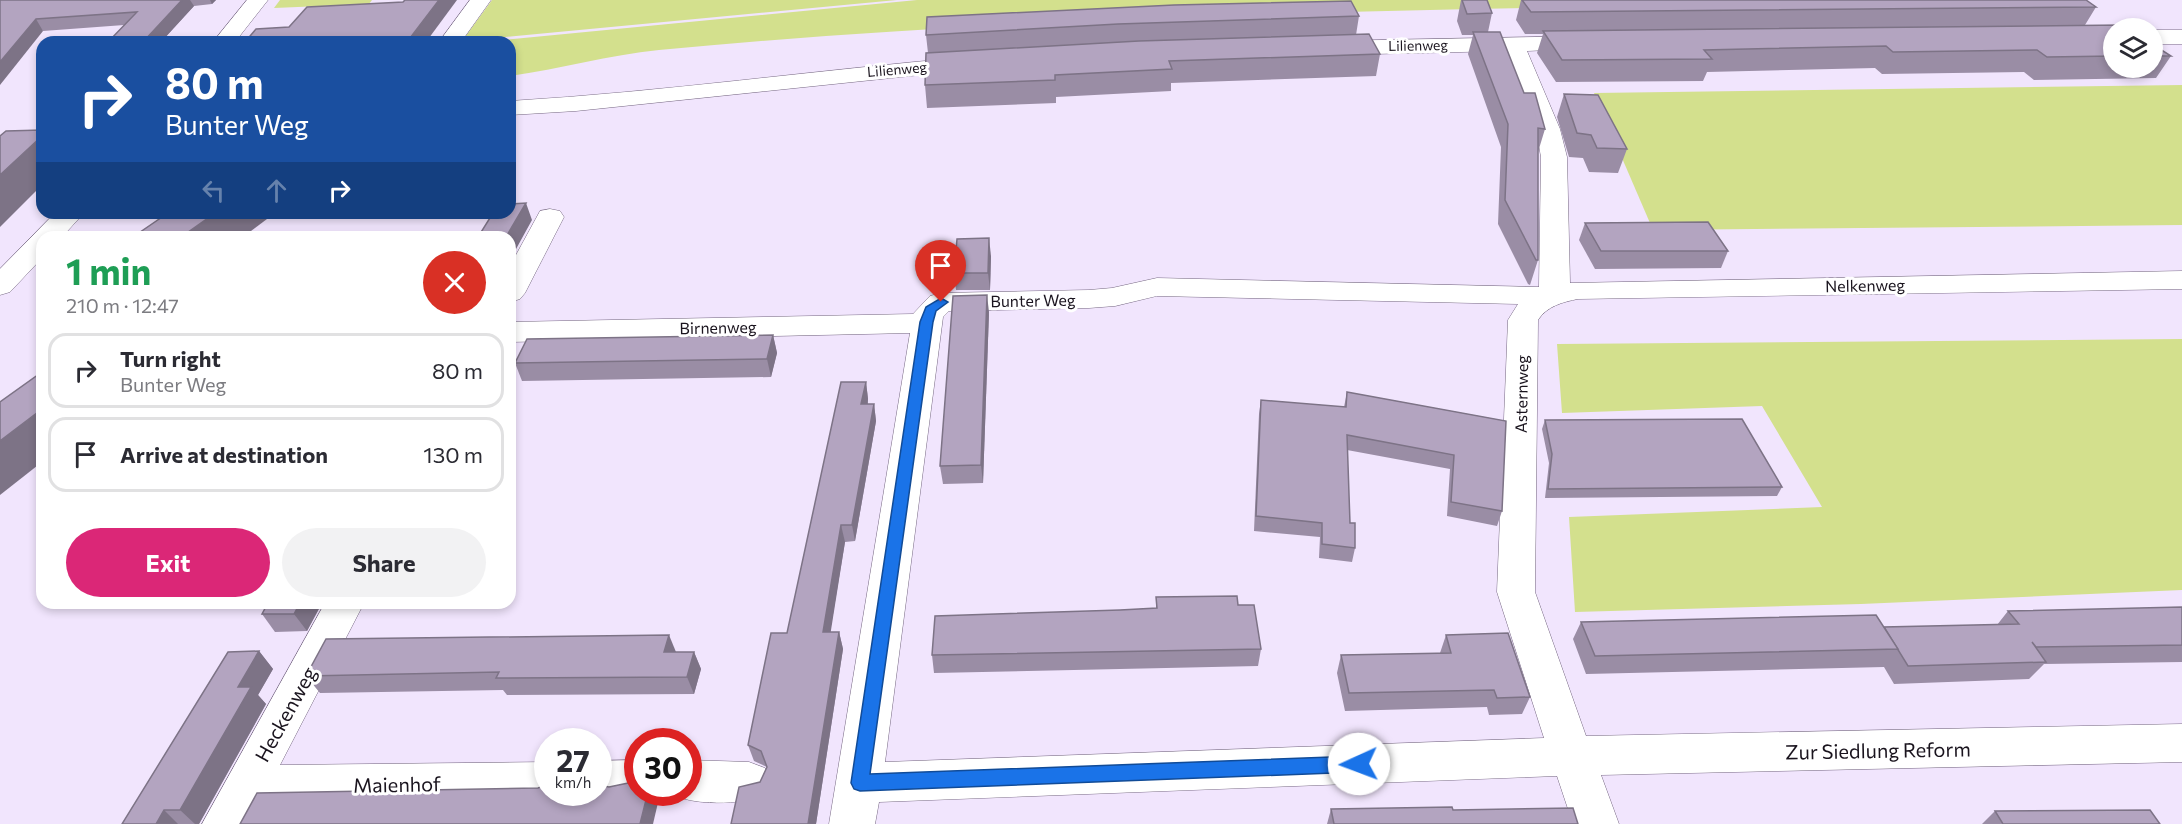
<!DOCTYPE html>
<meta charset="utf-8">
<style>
:root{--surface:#fff;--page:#f2f2f3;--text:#2b2b33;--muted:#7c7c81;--line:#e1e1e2;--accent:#db2777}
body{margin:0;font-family:Commissioner,sans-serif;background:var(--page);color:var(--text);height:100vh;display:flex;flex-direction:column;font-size:22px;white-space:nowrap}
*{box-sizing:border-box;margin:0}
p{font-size:20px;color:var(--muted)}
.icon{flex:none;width:33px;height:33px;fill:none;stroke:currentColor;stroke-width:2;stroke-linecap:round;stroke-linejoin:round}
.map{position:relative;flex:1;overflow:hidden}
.drawer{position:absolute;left:36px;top:231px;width:480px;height:378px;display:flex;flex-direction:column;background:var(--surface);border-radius:18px;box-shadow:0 3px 9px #0003}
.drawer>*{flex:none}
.guide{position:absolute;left:36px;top:36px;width:480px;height:183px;border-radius:18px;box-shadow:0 3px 9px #0003;background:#1a4fa0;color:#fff;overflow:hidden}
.fabs{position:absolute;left:2103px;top:18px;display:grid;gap:12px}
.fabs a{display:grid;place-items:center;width:60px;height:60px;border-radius:50%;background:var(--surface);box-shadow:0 3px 9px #0003;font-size:30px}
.speed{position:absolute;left:534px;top:728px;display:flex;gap:12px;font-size:30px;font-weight:700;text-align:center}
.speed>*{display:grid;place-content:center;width:78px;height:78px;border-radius:50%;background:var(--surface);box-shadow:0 3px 9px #0003;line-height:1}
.speed small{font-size:15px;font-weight:400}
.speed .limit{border:9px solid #d22;background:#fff;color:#111}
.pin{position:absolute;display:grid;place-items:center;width:51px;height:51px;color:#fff;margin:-62px -26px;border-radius:50% 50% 50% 0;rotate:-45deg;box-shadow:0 0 6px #0007}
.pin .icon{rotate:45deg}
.me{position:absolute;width:66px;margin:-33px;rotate:268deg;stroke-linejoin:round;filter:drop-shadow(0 0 4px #0008)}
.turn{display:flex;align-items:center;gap:21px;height:126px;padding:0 30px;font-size:27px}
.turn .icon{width:78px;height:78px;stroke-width:2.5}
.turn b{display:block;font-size:42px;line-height:51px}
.lanes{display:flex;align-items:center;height:57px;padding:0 30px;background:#0003;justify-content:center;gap:30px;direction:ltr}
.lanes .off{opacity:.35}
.round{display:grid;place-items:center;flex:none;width:63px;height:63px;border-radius:32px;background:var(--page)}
.headline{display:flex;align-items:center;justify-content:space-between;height:102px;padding:0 30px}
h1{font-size:36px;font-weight:700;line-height:45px;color:#1e9e55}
.cta{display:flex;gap:12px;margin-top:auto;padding:12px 30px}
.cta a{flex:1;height:69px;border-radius:36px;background:var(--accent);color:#fff;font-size:24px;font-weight:700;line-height:69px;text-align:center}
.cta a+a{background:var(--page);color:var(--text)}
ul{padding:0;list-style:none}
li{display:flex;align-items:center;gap:18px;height:75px;margin:0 12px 9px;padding:0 18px;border:3px solid var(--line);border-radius:18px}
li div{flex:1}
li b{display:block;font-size:22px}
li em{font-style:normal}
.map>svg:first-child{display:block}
.green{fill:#d3e08d}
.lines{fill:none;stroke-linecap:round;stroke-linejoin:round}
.street-casing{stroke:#766882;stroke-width:1}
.secondary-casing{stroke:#766882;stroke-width:1}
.street{fill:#fff;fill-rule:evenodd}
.secondary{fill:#fff;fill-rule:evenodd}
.wall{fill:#9a8da5}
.shaded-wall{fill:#7d7386}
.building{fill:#b3a4c0;stroke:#7d7386;stroke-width:1.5}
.route{fill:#1a73e8;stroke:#114b97;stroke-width:1.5}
.labels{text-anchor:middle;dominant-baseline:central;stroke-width:6;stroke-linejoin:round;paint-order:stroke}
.far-street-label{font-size:14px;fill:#1a141e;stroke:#fff}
.street-label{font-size:16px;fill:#1a141e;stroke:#fff}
.near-street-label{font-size:20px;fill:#1a141e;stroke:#fff}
</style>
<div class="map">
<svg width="2182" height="824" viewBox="0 0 2182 824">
<rect width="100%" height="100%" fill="#f1e5fd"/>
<g class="green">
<polygon points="280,0 372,0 369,4 274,8"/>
<polygon points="492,0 897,0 462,41"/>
<path d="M917 0H2011C1560 9 1108 7 659 50 609 55 560 69 510 76V42H482Z"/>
<polygon points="2182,85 2182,225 1653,230 1594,93"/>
<polygon points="2182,339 2182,590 1861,604 1575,612 1569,517 1822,507 1762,406 1562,413 1557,344"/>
</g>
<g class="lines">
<defs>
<g id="street">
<polygon points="470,0 491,0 461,42 439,42"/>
<rect x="2152" y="30" width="30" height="14"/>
<path d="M1584 36 1592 38 1595 43 1592 48 1527 51 1560 129 1567 157 1570 283 2182 271V289L1578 299C1563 302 1547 306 1538 320L1535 592 1586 736 2182 724V762L1601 775 1619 824H1573L1557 776 879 802 875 824H829L910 333 510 342V322L913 314 930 296 941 293 1089 290 1112 288 1157 278 1539 287 1541 157 1536 129 1505 51 1329 55 1321 53 1318 48 1321 43 1329 41ZM1157 296 1518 304 1508 320 1497 592 1544 738 885 762 943 317 949 311 1089 308 1115 306Z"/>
<path d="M969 57 977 59 980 64 977 69 576 111 510 115V101C663 92 816 70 969 57Z"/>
<polygon points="550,209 560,211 564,217 525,293 520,299 510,302 510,266 540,211"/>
<polygon points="325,603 364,603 280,765 548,762 548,792 566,792 564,796 548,802 258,806 249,824 202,824"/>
<path d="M638 760V792H655L654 794C631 803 605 804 582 795L581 792H598V761Z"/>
<path d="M688 760 749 762 765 768 771 782 765 796C745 804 687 807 671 792H688Z"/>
</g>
<g id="secondary">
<polygon points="247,0 268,0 235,42 213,42"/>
<polygon points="55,213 84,213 62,237 42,237 42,258 10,292 0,295 0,269"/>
</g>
</defs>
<use href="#street" class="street-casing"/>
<use href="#secondary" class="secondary-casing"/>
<use href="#street" class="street"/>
<use href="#secondary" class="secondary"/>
</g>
<g class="wall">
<polygon points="0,0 216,0 212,4 194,6 161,42 108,42 124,25 43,31"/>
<polygon points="1461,0 1492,13 1488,32 1545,129 1538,152 1538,260 1530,285 1528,284 1498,224 1501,147 1468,54 1473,35 1462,35 1457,21"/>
<polygon points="1521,0 2086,0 2096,7 2085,25 2114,28 2114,68 2152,68 2152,44 2171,56 2156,78 2034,80 2024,72 1882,74 1875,68 1707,72 1703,81 1556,82 1537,53 1543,34 1525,34 1516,20"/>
<polygon points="1359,16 1356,35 1380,54 1376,76 1171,83 1171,91 1056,97 1056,103 927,108 925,85 928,53 926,35 927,17"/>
<polygon points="1564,94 1627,149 1618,173 1589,172 1583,158 1569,157 1557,117"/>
<polygon points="1585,223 1728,251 1721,268 1595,269 1579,240"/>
<polygon points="991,256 990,290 956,290 954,273"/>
<polygon points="989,312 983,483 943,484 940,466"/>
<polygon points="773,335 777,353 771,377 522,381 515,363"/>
<polygon points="866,382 868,399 868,404 874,404 876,421 855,541 845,542 830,632 839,632 843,649 816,824 731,824 760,782 767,767 754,761 748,745 787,633"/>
<polygon points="1347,392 1506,421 1502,511 1497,526 1447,516 1450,469 1347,450 1350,523 1355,548 1352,562 1319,558 1320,537 1254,531 1259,414 1261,400 1344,407"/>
<polygon points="1545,420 1782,487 1777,496 1545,498 1549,463 1542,429"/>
<polygon points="1156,597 1238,605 1261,649 1258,666 934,673 932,655 1120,610 1156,608"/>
<polygon points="322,603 307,631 275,632 262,614"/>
<polygon points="2182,607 2182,662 2044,664 2029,679 1894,684 1884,667 1586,674 1573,639 1581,622 1884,627 1997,625 2008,611"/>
<polygon points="1446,635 1530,697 1522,714 1489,715 1487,707 1345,711 1337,673 1341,655 1440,653"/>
<polygon points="259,651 273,669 258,695 266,704 199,824 122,824"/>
<polygon points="676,652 694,652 701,669 694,694 507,695 503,690 320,693 306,676"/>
<polygon points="1331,809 1453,810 1578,824 1327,824"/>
<polygon points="1995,811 2160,824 1982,824"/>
</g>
<g class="shaded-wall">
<polygon points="182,0 190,0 194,6 161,42 143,42"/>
<polygon points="210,0 216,0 212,4"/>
<polygon points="439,0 457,0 426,42 407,42"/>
<polygon points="36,19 43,31 0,85 0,62"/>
<polygon points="42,136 42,185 0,227 0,175"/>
<polygon points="526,203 532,220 510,260 510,237 506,237"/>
<polygon points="215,213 275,213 243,237 181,237"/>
<polygon points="989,238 991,256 990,290 988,273"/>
<polygon points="987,295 989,312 983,483 981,465"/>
<polygon points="773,335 777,353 771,377 767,359"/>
<polygon points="866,382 868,399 865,421 861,404"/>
<polygon points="874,404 876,421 855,541 852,525"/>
<polygon points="42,409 42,462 0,495 0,441"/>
<polygon points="841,525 845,542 828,649 823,632"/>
<polygon points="300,603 322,603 307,631 294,614"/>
<polygon points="839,632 843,649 816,824 808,824"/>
<polygon points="669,635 676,652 664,652"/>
<polygon points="259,651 273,669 258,695 266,704 199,824 195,824 180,810 238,687"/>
<polygon points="694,652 701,669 694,694 687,677"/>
<polygon points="648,792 659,792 660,794 653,824 640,824"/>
<polygon points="164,810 178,824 156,824"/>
</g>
<g class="building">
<polygon points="0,0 182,0 143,42 108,42 137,12 36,19 0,62"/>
<polygon points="405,0 439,0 407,42 245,42 256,29 289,27 307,7 403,2"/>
<polygon points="1462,0 1487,0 1492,13 1467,14"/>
<polygon points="1522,0 2086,0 2096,7 1531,12"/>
<polygon points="1351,1 1359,16 1118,24 926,35 927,17 1174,5"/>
<polygon points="2123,25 2129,28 2114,28 2114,56 2047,57 2037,50 1893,52 1886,46 1704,50 1712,59 1562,60 1543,31"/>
<polygon points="1473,32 1500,32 1524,93 1535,93 1545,129 1538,128 1538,260 1536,260 1505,200 1508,124"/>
<polygon points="1369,34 1380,54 1169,61 1172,69 1055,75 1055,80 925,85 926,53 1139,41"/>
<polygon points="2152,44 2171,56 2152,56"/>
<polygon points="1564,94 1598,95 1627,149 1597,148 1591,135 1577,133"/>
<polygon points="42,130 42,136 0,175 0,136 6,131"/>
<polygon points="526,203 506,237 478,237 493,213 510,213 510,204"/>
<polygon points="168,213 215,213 181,237 133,237"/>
<polygon points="1708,222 1728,251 1601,251 1585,223"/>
<polygon points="989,238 988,273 954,273 957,239"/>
<polygon points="987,295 981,465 940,466 953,296"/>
<polygon points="773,335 767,359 515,363 527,339"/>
<polygon points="42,372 42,409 0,441 0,402"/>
<polygon points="841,382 866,382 861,404 874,404 852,525 841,525 823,632 839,632 808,824 731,824 739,787 760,782 767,767 761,751 748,745 771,633 787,633"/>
<polygon points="1347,392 1506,421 1502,511 1451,502 1454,455 1347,435 1350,523 1355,523 1355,548 1322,544 1322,523 1256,516 1261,400 1346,407"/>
<polygon points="1742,419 1782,487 1548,489 1552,454 1545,420"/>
<polygon points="1237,596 1238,605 1254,605 1261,649 932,655 935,616 1120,610 1157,608 1156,597"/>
<polygon points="268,603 300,603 294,614 262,614"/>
<polygon points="2182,607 2182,645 2036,647 2032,642 2046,662 1908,666 1884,627 2019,624 2008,611"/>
<polygon points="1876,615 1898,649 1595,656 1581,622"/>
<polygon points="1508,633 1530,697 1497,698 1494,690 1349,693 1341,655 1451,653 1446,635"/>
<polygon points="669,635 664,652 694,652 687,677 496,678 499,672 306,676 326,639"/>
<polygon points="259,651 238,687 251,687 180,810 164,810 156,824 122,824 228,652"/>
<polygon points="638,781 638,792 648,792 640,824 240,824 257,793 538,788 548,784 548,792 598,792 598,785 609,787"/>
<polygon points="1452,807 1453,810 1573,808 1578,824 1334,824 1331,809"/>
<polygon points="2150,810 2160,824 2003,824 1995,811"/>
</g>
<polygon class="route" points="941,298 948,302 936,311 933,322 870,774 1359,756 1366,759 1368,764 1366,770 1359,772 860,791 854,789 851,783 920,322 926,307"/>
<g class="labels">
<g class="far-street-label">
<text transform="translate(1418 45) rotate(-1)">Lilienweg</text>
<text transform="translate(897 69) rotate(-5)">Lilienweg</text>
</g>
<g class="street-label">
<text transform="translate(1865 285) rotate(-1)">Nelkenweg</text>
<text transform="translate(1033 300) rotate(-1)">Bunter Weg</text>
<text transform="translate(718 327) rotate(-1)">Birnenweg</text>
<text transform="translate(1521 394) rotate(-89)">Asternweg</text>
</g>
<g class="near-street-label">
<text transform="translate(285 714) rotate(-61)">Heckenweg</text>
<text transform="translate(1878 750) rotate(-1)">Zur Siedlung Reform</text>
<text transform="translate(397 784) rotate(-1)">Maienhof</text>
</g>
</g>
</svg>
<div class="fabs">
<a><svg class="icon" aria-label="layers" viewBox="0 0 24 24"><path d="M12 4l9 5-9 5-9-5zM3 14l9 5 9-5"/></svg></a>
</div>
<div class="speed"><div>27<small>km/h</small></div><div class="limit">30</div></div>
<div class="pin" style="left:941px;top:302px;background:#d93025"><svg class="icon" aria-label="arrive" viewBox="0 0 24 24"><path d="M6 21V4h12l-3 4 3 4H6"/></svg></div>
<svg class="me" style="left:1359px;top:764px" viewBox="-20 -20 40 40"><circle r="19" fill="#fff"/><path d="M0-13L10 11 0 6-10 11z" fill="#1a73e8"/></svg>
<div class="guide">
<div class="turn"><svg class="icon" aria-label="right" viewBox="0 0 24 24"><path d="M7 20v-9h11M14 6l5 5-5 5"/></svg><div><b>80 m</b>Bunter Weg</div></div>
<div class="lanes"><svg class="icon off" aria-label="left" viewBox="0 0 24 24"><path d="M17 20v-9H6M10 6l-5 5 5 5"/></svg><svg class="icon off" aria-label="ahead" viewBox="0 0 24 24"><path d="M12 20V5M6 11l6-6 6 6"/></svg><svg class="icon" aria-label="right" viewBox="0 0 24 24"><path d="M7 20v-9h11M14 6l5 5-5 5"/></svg></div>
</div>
<section class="drawer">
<div class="headline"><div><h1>1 min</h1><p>210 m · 12:47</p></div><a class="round" style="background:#d93025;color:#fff"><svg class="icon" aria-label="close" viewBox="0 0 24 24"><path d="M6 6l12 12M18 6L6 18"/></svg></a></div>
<ul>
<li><svg class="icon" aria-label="right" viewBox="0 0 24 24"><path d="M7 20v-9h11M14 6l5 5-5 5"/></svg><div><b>Turn right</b><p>Bunter Weg</p></div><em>80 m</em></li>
<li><svg class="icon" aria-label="arrive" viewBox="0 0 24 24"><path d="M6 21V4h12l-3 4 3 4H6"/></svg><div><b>Arrive at destination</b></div><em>130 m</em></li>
</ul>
<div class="cta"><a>Exit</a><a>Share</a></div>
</section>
</div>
